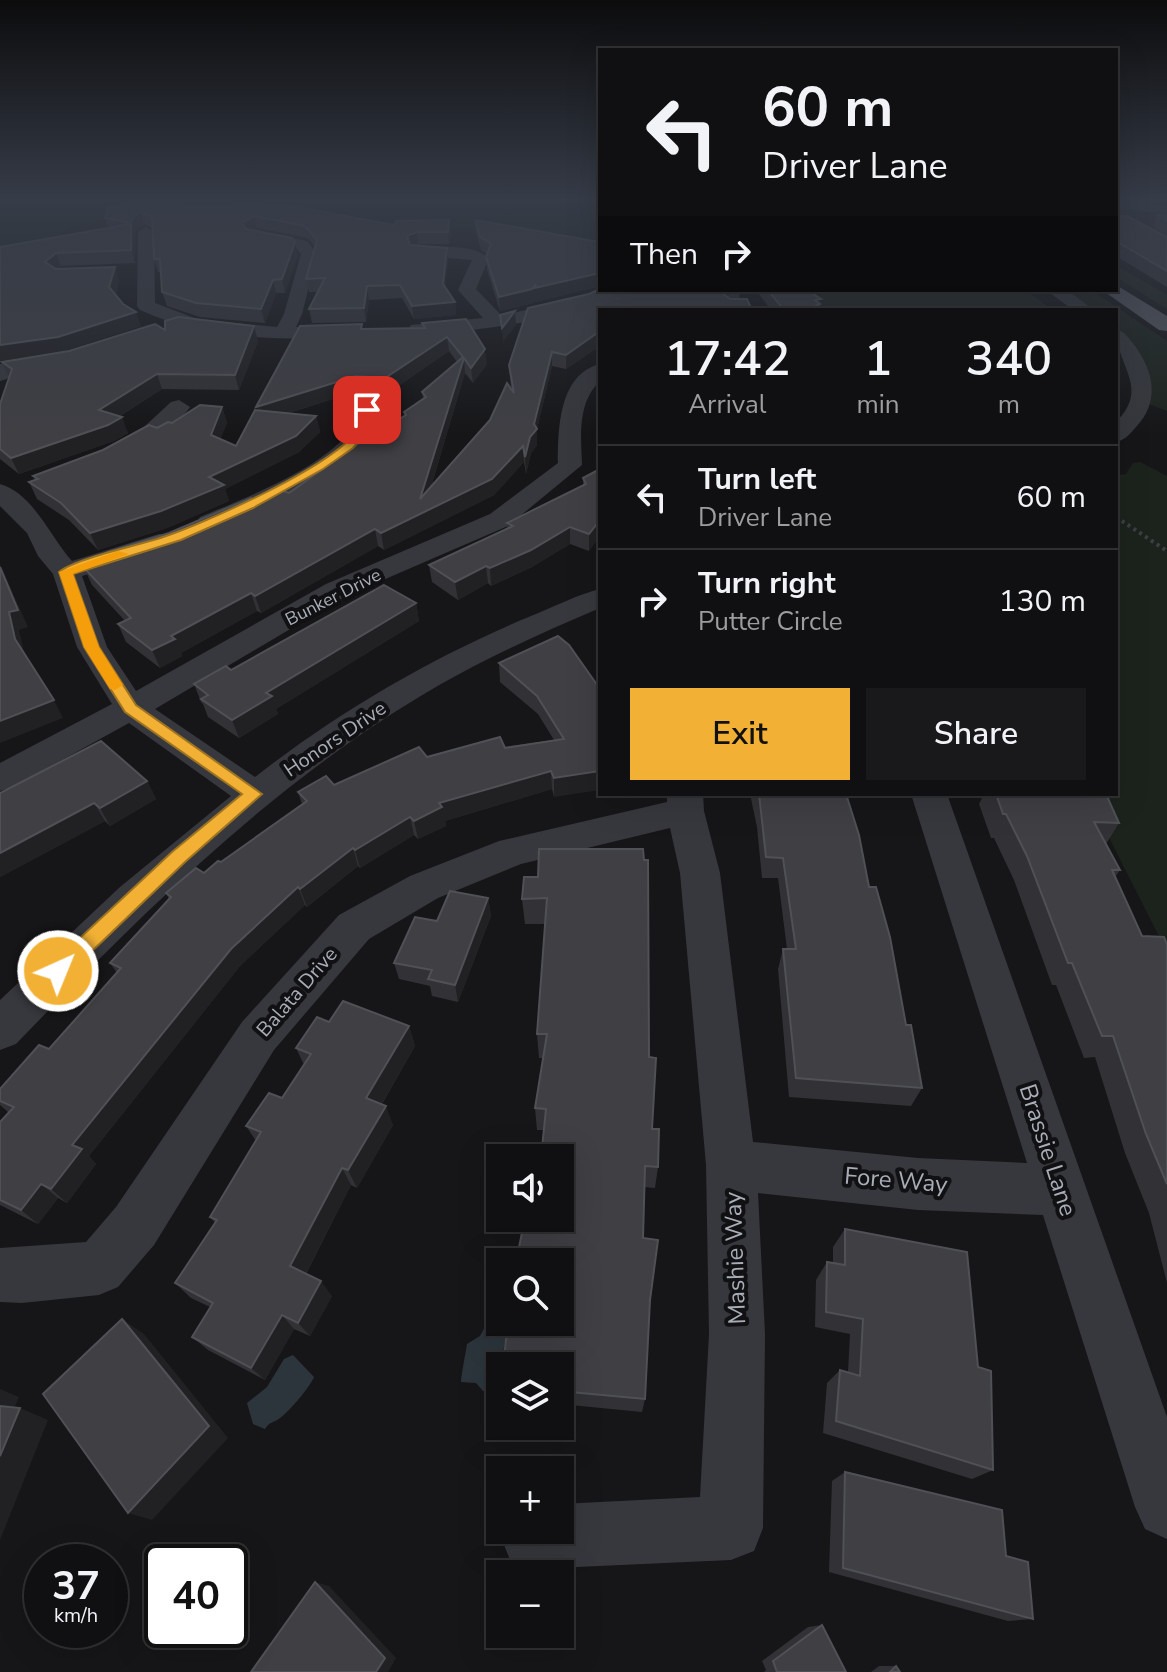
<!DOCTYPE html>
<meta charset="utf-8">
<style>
:root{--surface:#101012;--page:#19191b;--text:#f1f3f6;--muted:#9c9d9f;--line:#303032;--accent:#f2b134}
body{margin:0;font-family:"Nunito Sans",sans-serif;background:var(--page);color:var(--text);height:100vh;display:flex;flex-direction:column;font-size:30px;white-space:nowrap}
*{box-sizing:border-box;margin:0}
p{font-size:26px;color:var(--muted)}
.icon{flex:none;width:44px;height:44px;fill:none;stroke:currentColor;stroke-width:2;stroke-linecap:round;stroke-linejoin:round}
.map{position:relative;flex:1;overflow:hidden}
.drawer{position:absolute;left:598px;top:308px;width:520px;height:488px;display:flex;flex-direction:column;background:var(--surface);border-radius:0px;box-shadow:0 8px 32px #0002,0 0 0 2px var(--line)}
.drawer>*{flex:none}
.guide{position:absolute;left:598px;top:48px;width:520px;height:244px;border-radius:0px;box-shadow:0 8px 32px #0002,0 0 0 2px var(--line);background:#101012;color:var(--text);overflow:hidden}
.buttons{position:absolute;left:486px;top:1144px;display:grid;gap:16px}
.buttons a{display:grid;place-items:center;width:88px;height:88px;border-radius:0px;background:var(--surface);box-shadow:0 8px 32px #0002,0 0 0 2px var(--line);font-size:40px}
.speed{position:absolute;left:24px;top:1544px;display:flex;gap:16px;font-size:40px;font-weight:700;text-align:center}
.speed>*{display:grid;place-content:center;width:104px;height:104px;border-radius:50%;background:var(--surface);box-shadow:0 8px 32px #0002,0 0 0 2px var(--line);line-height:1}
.speed small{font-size:20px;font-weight:400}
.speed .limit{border:4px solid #111;border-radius:12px;background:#fff;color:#111}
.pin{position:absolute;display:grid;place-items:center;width:68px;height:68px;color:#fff;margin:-34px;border-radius:16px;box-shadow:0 4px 12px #0006}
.me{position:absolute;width:88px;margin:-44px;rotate:44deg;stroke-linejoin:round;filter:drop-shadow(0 0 6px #0008)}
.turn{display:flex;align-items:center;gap:28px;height:168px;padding:0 32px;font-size:36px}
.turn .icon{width:104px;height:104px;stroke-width:2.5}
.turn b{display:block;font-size:56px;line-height:68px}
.then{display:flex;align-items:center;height:76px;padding:0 32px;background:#0003;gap:16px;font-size:30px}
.eta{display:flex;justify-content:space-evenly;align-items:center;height:136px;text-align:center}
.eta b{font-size:48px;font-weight:600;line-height:56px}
.action{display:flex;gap:16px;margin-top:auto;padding:16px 32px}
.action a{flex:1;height:92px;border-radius:0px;background:var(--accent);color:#111;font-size:32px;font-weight:600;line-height:92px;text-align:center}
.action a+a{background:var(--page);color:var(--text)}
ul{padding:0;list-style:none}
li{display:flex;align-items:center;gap:24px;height:104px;padding:0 32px;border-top:2px solid var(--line)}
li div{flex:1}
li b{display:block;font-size:30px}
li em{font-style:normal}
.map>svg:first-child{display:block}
.green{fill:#1c231d}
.water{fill:#2c353c}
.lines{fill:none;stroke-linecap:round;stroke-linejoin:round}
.path{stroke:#3d3f44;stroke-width:4;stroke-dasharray:3 4;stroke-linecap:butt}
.minor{fill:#37383d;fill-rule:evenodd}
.major{fill:#53555c;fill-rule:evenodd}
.wall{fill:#323236}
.shaded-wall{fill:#212124}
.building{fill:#3f3f44;stroke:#4f5156;stroke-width:2}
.route{fill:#f2b134;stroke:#9d7322;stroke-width:2}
.slow{fill:#f59e0b}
.labels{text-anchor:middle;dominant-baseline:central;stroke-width:8;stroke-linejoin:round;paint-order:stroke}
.far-street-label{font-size:18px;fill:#a8adb8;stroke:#111113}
.street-label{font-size:20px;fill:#a8adb8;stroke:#111113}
.near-street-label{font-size:24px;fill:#a8adb8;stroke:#111113}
</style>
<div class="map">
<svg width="1167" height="1672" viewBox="0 0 1167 1672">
<rect width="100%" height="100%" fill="#161618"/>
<g class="green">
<polygon points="0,201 600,201 600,238 551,250 521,237 472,229 119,214 70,227 39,249 0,257"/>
<polygon points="1116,265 1167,295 1167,309 1116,277"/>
<polygon points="801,290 1025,290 1053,310 823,310"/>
<polygon points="1065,290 1091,290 1167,341 1167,411 1149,404 1125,336 1116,327 1116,310 1095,310"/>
<polygon points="1140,462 1167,476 1167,952 1087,794 1116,794 1116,475 1126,474 1133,463"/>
</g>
<g class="water">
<path d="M495 1322 507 1331 497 1385 491 1391H483L476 1383 461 1382C461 1378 466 1350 467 1344L480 1336 487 1323Z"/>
<path d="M293 1355 314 1377C310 1387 289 1412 280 1418 274 1423 270 1421 265 1429L253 1424 247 1403 267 1387 284 1359Z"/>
</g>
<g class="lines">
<polyline class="path" points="1116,517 1167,551"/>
<g class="minor">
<polygon points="1116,201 1167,206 1167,214 1116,207"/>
<path d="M146 227 154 232 155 303 197 319 277 327 284 314 301 254 296 248 251 239 248 236 256 231 307 241 317 254 302 314 296 327 348 326 357 332 348 338C276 339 207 341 140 310L137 306 138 232Z"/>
<path d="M418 247C440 248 472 243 489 258L476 289 501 315C542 309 582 290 622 290 594 319 460 332 418 335L411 333 409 329 411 325 483 318 458 290 472 260 412 255V249Z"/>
<polygon points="1046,290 1067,290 1094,310 1073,310"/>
<path d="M1116 329C1125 332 1129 338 1135 346 1154 372 1160 402 1136 427 1130 434 1125 440 1116 442V422C1151 388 1116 366 1116 329Z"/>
<polygon points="4,363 14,369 7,379 0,381 0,364"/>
<path d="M600 364V381C577 403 581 436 582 465L508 526 346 596 155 709 255 777C338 712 434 656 531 616 554 607 576 595 600 589V608C546 631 492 655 441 684 279 777 145 910 16 1044L0 1050V1000L120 887 231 796 129 723 13 787 0 791V763L112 704 77 647 53 574 38 556 27 533 0 506V484C33 493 51 538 72 561L159 534 169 536 172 542 169 548 82 576 107 647 136 691 326 584 490 514 558 463C558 429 559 374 600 364Z"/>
<path d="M179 400 190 407C176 427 129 464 105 458L101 453 105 448 145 426 171 402Z"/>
<path d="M367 403 378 410C376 426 371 437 359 448 337 470 228 536 200 529L196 523 200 517C245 498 316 471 348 434 355 425 353 415 359 405Z"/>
<polygon points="667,794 703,794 704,811 720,873 753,1142 918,1158 1027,1163 911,794 947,794 1167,1417 1167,1539 1145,1529 1135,1507 1043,1215 918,1210 758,1193 765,1334 763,1528 754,1551 731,1560 533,1569 510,1560 501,1537 504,1530 560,1530 560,1504 700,1497 709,1334 706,1165 680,873 670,828 521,864 438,898 369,939 274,1050 154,1245 118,1287 99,1295 22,1303 0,1302 0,1248 86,1242 116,1207 242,1022 339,915 410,876 499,841 667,802"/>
</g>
<polygon class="major" points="1116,285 1167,316 1167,331 1159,330 1102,290 1116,290"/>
</g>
<g class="wall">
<polygon points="181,202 182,206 394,225 449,220 451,233 449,244 418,244 415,246 448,261 445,287 455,302 456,315 414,319 402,298 369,300 366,322 312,323 309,309 318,292 309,292 306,279 315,247 308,238 257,228 253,230 298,255 285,293 276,293 265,323 200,317 167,306 162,292 161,272 158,272 154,259 152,228 144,224 136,229 134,235 135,263 61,266 58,269 119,280 116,294 141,326 63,351 0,247 108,228 105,218 123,206"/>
<polygon points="1157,215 1167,215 1167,236 1153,227"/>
<polygon points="1116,216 1167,237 1167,287 1116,256"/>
<polygon points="475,220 600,242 600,286 535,302 535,299 533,303 500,311 487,270 486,257 487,254 481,250 476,232"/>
<polygon points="600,290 740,290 739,299 600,310 600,346 566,369 552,366 537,429 537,445 531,453 526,474 524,462 494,495 384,550 378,546 261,613 257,611 181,653 182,656 160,668 126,642 118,624 125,621 92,585 84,568 111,558 108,552 169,533 258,502 289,493 405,416 404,412 423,398 422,392 457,362 449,351 388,393 358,391 289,413 316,416 320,432 299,452 225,489 229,501 167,528 98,550 69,520 37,499 29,482 35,480 33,476 157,428 222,407 227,423 220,439 236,446 257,410 362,329 422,328 422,323 466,319 487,364 473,383 465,373 431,487 490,420 511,389 509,365 589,294"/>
<polygon points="756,290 807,290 820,307 825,310 771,310"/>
<polygon points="165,330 258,341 239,390 162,389 120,416 128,433 114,441 19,474 0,459 0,404 9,378 2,362 69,351"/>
<polygon points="600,469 589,551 570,544 532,567 491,586 488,583 458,600 432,582 429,565 507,528 507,523 583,485 583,478"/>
<polygon points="416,603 419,621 276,709 278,714 239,738 208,717 203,704 201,702 194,684 231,670"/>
<polygon points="499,663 600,689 554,797 552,789 445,821 446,826 418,839 414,835 360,868 358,866 307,907 305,905 240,966 89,1156 96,1164 67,1203 58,1198 38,1224 0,1205 0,1122 9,1113 0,1105 0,1089 49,1049 117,973 110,963 169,899 166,893 221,862 302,804 298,792 334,785 427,757 554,740 538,714 500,682"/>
<polygon points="147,781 156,799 110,826 105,821 0,877 0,793"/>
<polygon points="750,794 846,794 922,1088 911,1106 789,1097 778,969 783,949 787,949 778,878 762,878 757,827"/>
<polygon points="980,794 1106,794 1119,823 1106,844 1120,870 1115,877 1142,936 1167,944 1167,1283 1149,1213 1125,1153 1095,1057 1084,1058 1056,985 1052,985 1014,880 994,838 991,838 979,804 982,798"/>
<polygon points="538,877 649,1057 652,1129 658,1167 655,1188 644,1187 643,1238 650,1300 645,1399 642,1412 560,1404 560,1218 544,1130 537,1130 535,1108 543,1058 539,1058 537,1034 545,924 525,924 522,899"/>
<polygon points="488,898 491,916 458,1002 432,996 430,986 399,979 394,963 437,921"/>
<polygon points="329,1022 409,1026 415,1046 382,1104 393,1125 357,1188 351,1185 306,1274 332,1296 310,1336 294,1329 265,1380 208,1350 192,1337 210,1307 191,1298 175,1283 215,1223 210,1217 256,1141 246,1126 282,1098 304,1065 296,1048"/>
<polygon points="845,1229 978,1367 993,1470 972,1479 823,1433 827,1383 840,1370 848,1372 850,1334 815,1327 816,1280 827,1262 833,1263 833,1247"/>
<polygon points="845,1472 1006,1556 1033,1619 1008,1621 829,1572 832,1481"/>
<polygon points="822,1625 846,1672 764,1672 766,1670 762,1661 808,1627"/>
<polygon points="879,1666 896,1666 900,1672 871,1672"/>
</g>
<g class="shaded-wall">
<polygon points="141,212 144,224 136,229 135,235 131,223 133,217"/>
<polygon points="254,216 257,228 245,236 242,223"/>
<polygon points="449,220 451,233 449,244 448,232"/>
<polygon points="131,224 135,236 135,263 131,250"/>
<polygon points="417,232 418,244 409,249 407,236"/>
<polygon points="295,242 298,255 285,293 282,279"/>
<polygon points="447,248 448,261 444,297 443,284"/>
<polygon points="56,253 61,266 50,275 45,262"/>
<polygon points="115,267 119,280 114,300 109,287"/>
<polygon points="599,273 599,286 535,302 535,299 533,303 500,311 499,297 536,284"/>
<polygon points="273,280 276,293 265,323 261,309"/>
<polygon points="367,286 369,300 366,322 364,308"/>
<polygon points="721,290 729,290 729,295 720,300"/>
<polygon points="455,302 456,315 414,319 412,306"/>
<polygon points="515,311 516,325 503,342 502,328"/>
<polygon points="136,312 141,326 63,351 0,361 0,345"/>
<polygon points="254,326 258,341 239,390 235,375"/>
<polygon points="600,331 600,346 566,369 566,355"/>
<polygon points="447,337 449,351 388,393 385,378"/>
<polygon points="485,349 487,364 473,383 471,368"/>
<polygon points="552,352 552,366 537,429 537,445 531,453 526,474 525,457"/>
<polygon points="464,358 465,373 423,513 523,446 524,462 494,495 384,550 381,533 420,499"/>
<polygon points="157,374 162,389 105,425 99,410"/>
<polygon points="356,376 358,391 260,422 256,407"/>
<polygon points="222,407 227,423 216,451 211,435"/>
<polygon points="316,416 320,432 299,452 225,489 229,501 167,528 98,550 90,533 209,477"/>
<polygon points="122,417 128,433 114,441 19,474 11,458"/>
<polygon points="600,520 600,537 589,551 589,534"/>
<polygon points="570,527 570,544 532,567 491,586 490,568"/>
<polygon points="375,529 378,546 261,613 255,596"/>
<polygon points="0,564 28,627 19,630 25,657 15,639"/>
<polygon points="486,566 488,583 458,600 455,582"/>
<polygon points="251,593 257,611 181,653 182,656 160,668 152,650 171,636"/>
<polygon points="416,603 419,621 276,709 278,714 239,738 232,720 266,693"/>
<polygon points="54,700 63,718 0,743 0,721"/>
<polygon points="551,771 552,789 445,821 446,826 418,839 414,821 439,803"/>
<polygon points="600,771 600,790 554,797 554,778"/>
<polygon points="147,781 156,799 110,826 100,808"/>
<polygon points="94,803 105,821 0,877 0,853"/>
<polygon points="410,817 414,835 360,868 355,850"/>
<polygon points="353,848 358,866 307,907 300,889"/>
<polygon points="298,887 305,905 240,966 89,1156 96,1164 67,1203 51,1189 72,1145 231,949"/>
<polygon points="488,898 491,916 458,1002 455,985"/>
<polygon points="409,1026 415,1046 374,1117 366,1098"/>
<polygon points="386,1106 393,1125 357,1188 348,1170"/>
<polygon points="342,1168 351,1185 302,1281 290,1266"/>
<polygon points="41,1184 58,1198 38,1224 21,1210"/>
<polygon points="321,1281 332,1296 310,1336 298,1323"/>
<polygon points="282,1315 294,1329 265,1380 251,1368"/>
<polygon points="122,1319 144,1334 228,1438 152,1520 128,1513"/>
<polygon points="0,1389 19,1397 11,1416 0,1411"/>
<polygon points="20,1408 48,1420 0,1540 0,1456"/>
<polygon points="315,1582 329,1586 396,1658 388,1672 376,1672"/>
</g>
<g class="building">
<polygon points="132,201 181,202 176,206 287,205 394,225 396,221 449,220 448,232 417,232 407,236 410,245 447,248 443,284 455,302 412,306 400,285 367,286 364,308 309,309 325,278 306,279 317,240 305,226 254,216 242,223 246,229 292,238 295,242 282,279 273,280 261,309 196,303 162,292 160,259 154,259 152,217 141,212 133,217 131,223 105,218 108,207 123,206"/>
<polygon points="1157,215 1167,215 1167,221"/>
<polygon points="1116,216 1127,216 1167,237 1167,271 1116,241"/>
<polygon points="475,220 600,242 600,273 535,288 536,284 532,289 499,297 486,257 491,244 480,237"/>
<polygon points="131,224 131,250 56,253 45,262 56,269 115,267 109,287 123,304 136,312 58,337 0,345 0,247"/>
<polygon points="600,289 720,290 720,291 730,299 747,299 752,310 600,310 600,331 566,355 552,352 534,424 537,429 530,437 525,457 523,446 492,479 381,533 375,529 255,596 251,593 171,636 175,639 152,650 118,624 131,618 84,568 114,557 108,552 169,533 251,498 258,502 280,490 289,493 361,442 406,415 404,412 426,397 422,392 463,357 447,337 385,378 356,376 256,407 300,326 362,324 361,329 425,328 422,323 466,319 485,349 471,368 464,358 420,499 490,420 507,383 514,393 509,365 528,308 589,294"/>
<polygon points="768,290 807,290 821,299 815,300 820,304 817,305 825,310 784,310"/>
<polygon points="515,311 502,328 500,315"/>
<polygon points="178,317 254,326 235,375 157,374 99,410 122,417 108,425 11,458 0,449 0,404 12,369 2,362 69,351 155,324 165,330 165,321"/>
<polygon points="200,405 222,407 211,435 236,446 255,410 316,416 296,436 209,477 224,485 161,511 90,533 61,503 29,482 38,479 33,476 103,450 149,425 157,428 168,422 172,423"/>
<polygon points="600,469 600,520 589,534 570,527 531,550 490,568 486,566 455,582 429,565 513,526 507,523 586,484 583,478"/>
<polygon points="0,567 18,610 9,612 15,639 54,700 0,721"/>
<polygon points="384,585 416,603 266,693 272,696 232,720 201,699 208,695 194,684 226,666 231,670"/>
<polygon points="558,636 569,645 600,689 600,771 554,778 551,771 439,803 442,807 414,821 410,817 355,850 353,848 300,889 298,887 231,949 72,1145 82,1149 51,1189 41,1184 21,1210 0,1200 0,1122 14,1107 0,1101 0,1089 39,1045 49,1049 121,968 110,963 171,897 166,893 196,868 204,873 218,861 221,862 307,801 298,792 326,776 334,785 419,747 427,757 500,737 505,748 564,739 537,696 499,663"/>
<polygon points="101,741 147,781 100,808 94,803 0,853 0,793"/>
<polygon points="759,794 846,794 859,835 869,887 876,887 890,937 906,1025 911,1025 922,1088 796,1078 783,949 796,949 783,858 766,857"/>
<polygon points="996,794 1106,794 1119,823 1094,822 1120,870 1112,870 1142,936 1164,937 1167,944 1167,1184 1146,1134 1113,1036 1102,1036 1072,963 1068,963 1027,856 1006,814 1003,814"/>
<polygon points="539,849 643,849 644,860 648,860 649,1057 656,1058 652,1129 659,1129 658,1167 645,1166 643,1238 658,1240 650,1300 645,1399 560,1391 560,1366 503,1366 508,1322 560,1322 560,1262 516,1262 525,1218 560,1218 560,1158 541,1158 546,1109 535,1108 547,1034 537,1034 547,898 522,899 524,877 538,877"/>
<polygon points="450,891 488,898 455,985 428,979 432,970 394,963 415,917 437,921"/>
<polygon points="343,1001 409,1026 366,1098 386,1106 348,1170 342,1168 290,1266 321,1281 298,1323 282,1315 251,1368 192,1337 213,1303 175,1283 217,1220 210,1217 261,1132 246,1126 269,1093 282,1098 311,1054 296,1048 317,1017 329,1022"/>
<polygon points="845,1229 967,1252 978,1367 991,1371 993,1470 836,1421 840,1370 860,1376 863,1319 826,1312 827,1262 845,1265"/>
<polygon points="122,1319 209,1426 128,1513 43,1394"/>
<polygon points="0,1406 20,1408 0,1456"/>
<polygon points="845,1472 1002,1510 1006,1556 1028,1562 1033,1619 843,1568"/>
<polygon points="315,1582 385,1658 376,1672 251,1672"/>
<polygon points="822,1625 846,1672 777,1672 773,1661"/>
<polygon points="896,1666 900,1672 890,1672"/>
</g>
<linearGradient id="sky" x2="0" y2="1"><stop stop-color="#0c0c0d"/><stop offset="0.46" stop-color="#363c48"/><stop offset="1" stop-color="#363c48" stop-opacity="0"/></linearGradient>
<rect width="1167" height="435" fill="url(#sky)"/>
<path class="route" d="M367 407 372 410 369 429 353 448 323 469 253 508 181 540 73 574 99 647 136 705 262 794 185 862 65 977 58 979 51 977 48 971 51 965 172 852 242 794 125 712 84 647 59 572C75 559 134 546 157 539 197 527 341 463 358 428 360 423 361 415 362 410Z"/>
<polygon class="slow" points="118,551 129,554 73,574 99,647 123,685 115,690 110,689 84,647 59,572"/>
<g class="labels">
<g class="far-street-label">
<text transform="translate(333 597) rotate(-27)">Bunker Drive</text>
</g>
<g class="street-label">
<text transform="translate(335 739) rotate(-34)">Honors Drive</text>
<text transform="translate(297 992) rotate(-49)">Balata Drive</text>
</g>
<g class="near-street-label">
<text transform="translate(1048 1150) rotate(72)">Brassie Lane</text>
<text transform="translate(896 1180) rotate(5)">Fore Way</text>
<text transform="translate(735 1258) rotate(-92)">Mashie Way</text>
</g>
</g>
</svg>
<div class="buttons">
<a><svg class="icon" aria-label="sound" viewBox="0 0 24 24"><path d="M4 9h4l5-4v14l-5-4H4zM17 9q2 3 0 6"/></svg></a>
<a><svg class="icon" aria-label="search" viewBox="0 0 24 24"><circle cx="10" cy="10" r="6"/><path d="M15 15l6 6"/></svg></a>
<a><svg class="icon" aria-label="layers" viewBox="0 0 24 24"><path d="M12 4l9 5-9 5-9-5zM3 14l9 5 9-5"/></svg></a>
<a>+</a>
<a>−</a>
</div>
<div class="speed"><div>37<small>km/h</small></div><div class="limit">40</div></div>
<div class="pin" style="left:367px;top:410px;background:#d93025"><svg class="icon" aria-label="arrive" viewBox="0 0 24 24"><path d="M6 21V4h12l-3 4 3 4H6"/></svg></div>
<svg class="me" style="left:58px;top:971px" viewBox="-20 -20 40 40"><circle r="17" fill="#f2b134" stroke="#fff" stroke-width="3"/><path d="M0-11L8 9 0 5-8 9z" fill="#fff"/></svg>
<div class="guide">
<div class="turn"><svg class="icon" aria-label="left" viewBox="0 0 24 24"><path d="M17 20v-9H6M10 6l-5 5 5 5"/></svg><div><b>60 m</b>Driver Lane</div></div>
<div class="then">Then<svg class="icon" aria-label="right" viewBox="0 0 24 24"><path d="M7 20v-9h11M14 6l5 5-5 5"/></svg></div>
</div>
<section class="drawer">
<div class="eta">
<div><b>17:42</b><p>Arrival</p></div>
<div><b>1</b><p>min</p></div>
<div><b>340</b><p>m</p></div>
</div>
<ul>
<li><svg class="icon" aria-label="left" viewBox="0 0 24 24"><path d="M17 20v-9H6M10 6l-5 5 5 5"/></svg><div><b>Turn left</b><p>Driver Lane</p></div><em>60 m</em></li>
<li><svg class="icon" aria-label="right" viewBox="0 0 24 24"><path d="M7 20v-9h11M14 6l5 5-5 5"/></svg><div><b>Turn right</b><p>Putter Circle</p></div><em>130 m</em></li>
</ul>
<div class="action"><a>Exit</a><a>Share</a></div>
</section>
</div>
